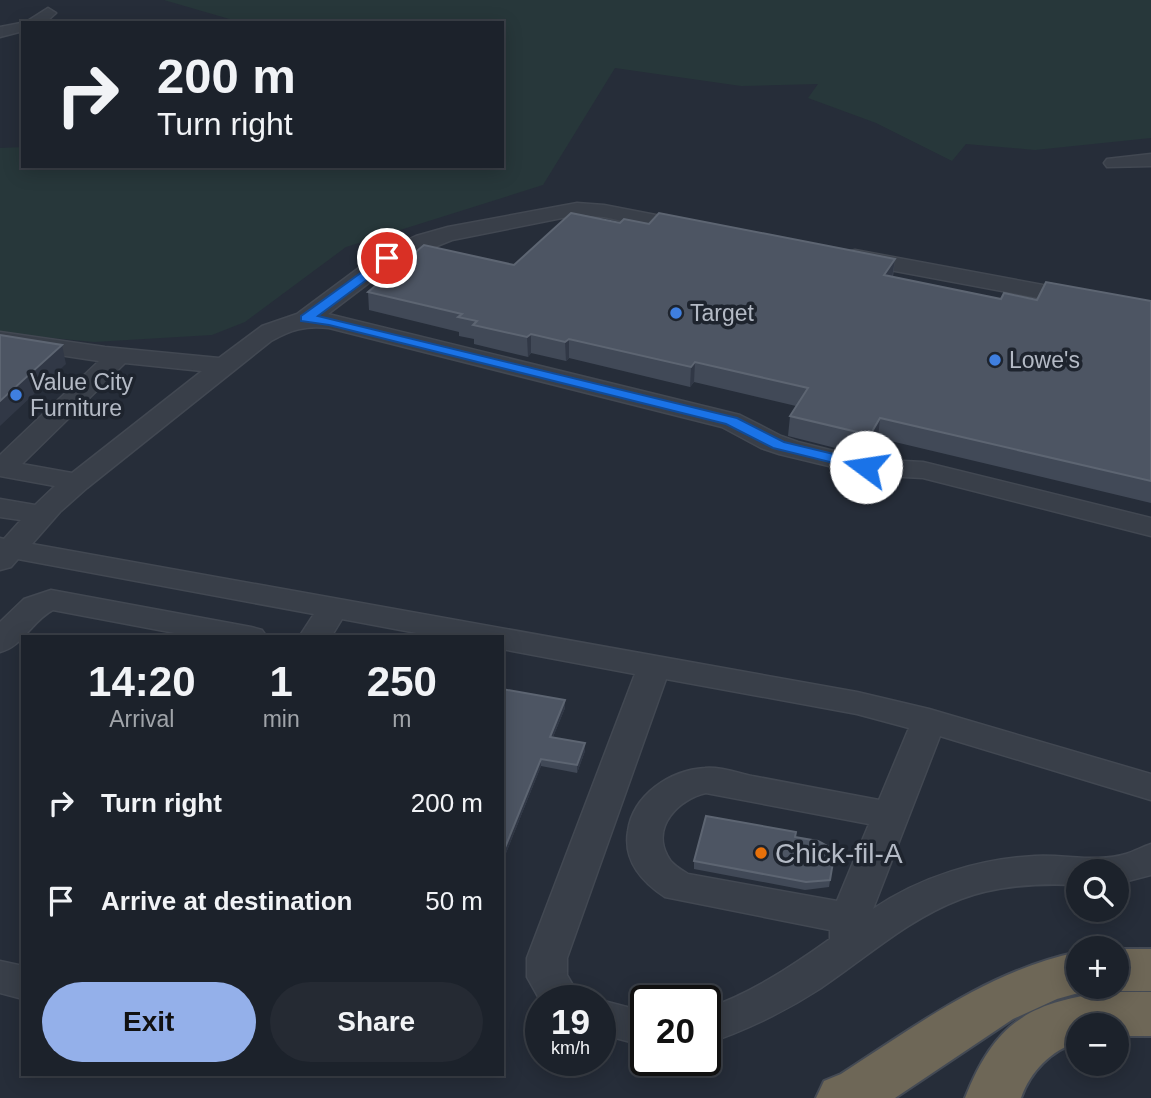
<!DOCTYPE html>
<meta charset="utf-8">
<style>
:root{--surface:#1c222b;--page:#252a33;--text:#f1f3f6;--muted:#a0a4a9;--line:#3a3f47;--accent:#94b0ea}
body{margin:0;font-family:Helvetica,sans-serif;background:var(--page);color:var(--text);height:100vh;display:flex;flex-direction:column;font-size:26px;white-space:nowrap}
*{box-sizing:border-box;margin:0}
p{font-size:23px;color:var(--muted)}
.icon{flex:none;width:38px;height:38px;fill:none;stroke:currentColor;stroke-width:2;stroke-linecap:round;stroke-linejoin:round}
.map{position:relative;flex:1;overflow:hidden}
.panel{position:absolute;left:21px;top:635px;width:483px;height:441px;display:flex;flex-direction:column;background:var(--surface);border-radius:0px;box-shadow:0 4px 18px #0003,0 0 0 2px var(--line)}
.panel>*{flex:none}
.hud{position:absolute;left:21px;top:21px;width:483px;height:147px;border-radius:0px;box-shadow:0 4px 18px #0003,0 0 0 2px var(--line);background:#1c222b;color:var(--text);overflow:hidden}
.controls{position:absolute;left:1066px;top:859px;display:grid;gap:14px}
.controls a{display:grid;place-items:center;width:63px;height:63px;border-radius:50%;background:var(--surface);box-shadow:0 4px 18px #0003,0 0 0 2px var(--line);font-size:35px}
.speed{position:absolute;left:525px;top:985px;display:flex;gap:14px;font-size:35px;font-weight:700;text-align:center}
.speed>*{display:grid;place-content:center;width:91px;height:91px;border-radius:50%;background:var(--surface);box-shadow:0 4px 18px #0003,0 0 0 2px var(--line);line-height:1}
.speed small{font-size:18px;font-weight:400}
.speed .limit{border:4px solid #111;border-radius:10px;background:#fff;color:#111}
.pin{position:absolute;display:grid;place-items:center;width:60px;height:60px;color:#fff;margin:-30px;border:4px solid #fff;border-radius:50%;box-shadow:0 2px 7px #0007}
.me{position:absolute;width:77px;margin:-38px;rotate:284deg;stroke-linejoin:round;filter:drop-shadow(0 0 5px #0008)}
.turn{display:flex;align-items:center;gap:24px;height:147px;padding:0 21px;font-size:32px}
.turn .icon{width:91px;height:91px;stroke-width:2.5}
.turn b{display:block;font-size:49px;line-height:60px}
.eta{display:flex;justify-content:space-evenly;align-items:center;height:119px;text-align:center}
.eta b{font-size:42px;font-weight:600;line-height:49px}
.primary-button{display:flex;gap:14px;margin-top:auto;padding:14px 21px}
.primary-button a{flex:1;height:80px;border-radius:42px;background:var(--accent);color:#111;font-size:28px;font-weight:600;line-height:80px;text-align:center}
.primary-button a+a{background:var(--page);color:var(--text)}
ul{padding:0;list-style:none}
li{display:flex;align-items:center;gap:21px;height:98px;padding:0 21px}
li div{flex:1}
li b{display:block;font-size:26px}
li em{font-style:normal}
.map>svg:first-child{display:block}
.green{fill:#27373a}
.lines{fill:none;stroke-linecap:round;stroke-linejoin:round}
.minor-casing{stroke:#424852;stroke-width:3}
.highway-casing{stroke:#444a54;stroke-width:4}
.minor{fill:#393f49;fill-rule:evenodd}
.highway{fill:#6e6757;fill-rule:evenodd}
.wall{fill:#414957}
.shaded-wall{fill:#313846}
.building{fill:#4d5563;stroke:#5d6572;stroke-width:2}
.route{fill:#1a73e8;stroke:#114b97;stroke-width:2}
.shop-dot{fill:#3f7fe0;stroke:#1e242e;stroke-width:2.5}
.food-dot{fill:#e8710a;stroke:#1e242e;stroke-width:2.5}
.labels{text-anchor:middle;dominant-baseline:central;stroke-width:7;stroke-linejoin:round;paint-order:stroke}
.poi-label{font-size:23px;fill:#b4bac5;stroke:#1e242e;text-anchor:start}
.near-poi-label{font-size:28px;fill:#b4bac5;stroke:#1e242e;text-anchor:start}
</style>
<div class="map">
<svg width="1151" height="1098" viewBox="0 0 1151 1098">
<rect width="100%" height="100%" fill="#262d39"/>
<polygon class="green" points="164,0 1151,0 1151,138 1035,150 966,144 952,161 876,123 808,98 818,84 741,86 615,68 543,185 346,247 245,322 212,335 94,342 0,333 0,148 23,147 23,166 502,166 502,23 243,23"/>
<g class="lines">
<defs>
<g id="minor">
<polygon points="48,8 56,13 45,23 23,23 23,31 0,37 0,27 26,22"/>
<polygon points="1151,154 1151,166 1107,167 1104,163 1107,159"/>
<path d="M577 203 604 205 692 222 700 224 703 229 700 234 692 236 604 217 577 215 452 240 395 263 328 314 740 415 781 436 798 442 866 459 923 462 1151 518V536L923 478 866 475 779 454 761 448 722 427 329 328C306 325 290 330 271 341L87 488 60 512 32 544 857 692 929 709 1151 774V800L940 736 873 909C920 877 979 859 1035 856 1064 854 1098 863 1126 854 1135 851 1142 847 1151 844V875L1116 884V872H1078V885C1039 883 999 885 961 899 908 919 867 957 821 988 784 1012 747 1030 705 1044V1009C750 994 791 967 830 939V930L665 897C642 882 623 861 628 831 633 795 670 770 705 768 719 766 738 773 752 776 794 784 837 792 879 800L909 728 857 714 666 679 567 958V975L582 1001 541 1002 527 977V958L635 674 502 649V637H438L342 619 331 637H299L314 614 18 559 11 567 0 570V538L4 539 21 520 0 517V499L35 505 55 486 0 476V455L99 361 0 346V332L105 347 219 358 262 326 297 314 379 253 416 236 448 227ZM125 363 202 371 72 473 22 464ZM706 793 869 824 837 901 688 874C680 869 671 864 667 855 652 826 679 799 706 793Z"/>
<polygon points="855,250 1151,305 1151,319 847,262 844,257 847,252"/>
<path d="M51 590 251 627 262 630 267 637H196L53 610C32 621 22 647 0 652V622L24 599Z"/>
<polygon points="0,961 23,966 23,999 0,993"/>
<polygon points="600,1000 646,1012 646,1046 600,1034 600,1001 597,1001"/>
</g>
<g id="highway">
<polygon points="1116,949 1151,949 1151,991 1116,991 1104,987 1116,987"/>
<path d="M1078 952V987L1096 988 1057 999 1013 1019 895 1098H816L824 1081 841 1074C917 1025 988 971 1078 952Z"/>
<path d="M1111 992H1151V1036H1116V1026H1078V1042C1051 1050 1030 1072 1021 1098H965C995 1022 1030 1001 1111 992Z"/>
</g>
</defs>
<use href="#minor" class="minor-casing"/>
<use href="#highway" class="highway-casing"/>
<use href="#minor" class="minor"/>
<use href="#highway" class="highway"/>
</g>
<g class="wall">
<polygon points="620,223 649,224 895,259 893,277 1001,299 1151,301 1151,503 878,438 867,456 788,436 790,416 796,406 694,382 690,387 569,358 566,361 531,353 528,357 474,344 474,339 459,336 459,332 369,310 368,292 514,265"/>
<polygon points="502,689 565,708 553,737 585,751 577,773 541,766 502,863"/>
<polygon points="795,837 835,850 829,887 805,890 694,869 694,861"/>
</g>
<g class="shaded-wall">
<polygon points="895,259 892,278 884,275"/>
<polygon points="531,334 531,353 528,357 527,337"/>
<polygon points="569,339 569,358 566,361 565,342"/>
<polygon points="62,345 66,364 0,426 0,401"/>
<polygon points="695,362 694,382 690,387 691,367"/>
<polygon points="880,418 878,438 867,456 870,435"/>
<polygon points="565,700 565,708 550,744 550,737"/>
<polygon points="585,743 585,751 577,773 577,765"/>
<polygon points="541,759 541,766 502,863 502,855"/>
</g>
<g class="building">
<polygon points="571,213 620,223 624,219 649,224 659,213 895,259 884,275 1001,299 1004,293 1037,300 1046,282 1151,301 1151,481 880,418 870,435 790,416 808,388 695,362 691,367 569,339 565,342 531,334 527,337 473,325 477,321 458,317 462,314 368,292 424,245 514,265"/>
<polygon points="0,335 62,345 0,401"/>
<polygon points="502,689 565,700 550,737 585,743 577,765 541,759 502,855"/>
<polygon points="706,816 796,832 795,837 818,841 835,850 830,880 806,882 694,861"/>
</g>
<polygon class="route" points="387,254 393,258 392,261 318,316 737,418 784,442 871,463 873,467 866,471 773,448 726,424 329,325 301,321 301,316"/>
<g class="shop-dot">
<circle cx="676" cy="313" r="7"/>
<circle cx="995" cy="360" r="7"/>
<circle cx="16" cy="395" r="7"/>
</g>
<circle class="food-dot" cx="761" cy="853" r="7"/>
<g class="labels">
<g class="poi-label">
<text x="690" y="313">Target</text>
<text x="1009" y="360">Lowe's</text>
<text x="30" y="382">Value City<tspan x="30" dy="26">Furniture</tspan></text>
</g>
<g class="near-poi-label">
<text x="775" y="853">Chick-fil-A</text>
</g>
</g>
</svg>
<div class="controls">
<a><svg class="icon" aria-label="search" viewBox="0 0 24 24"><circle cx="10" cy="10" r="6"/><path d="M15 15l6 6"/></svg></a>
<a>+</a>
<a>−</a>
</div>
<div class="speed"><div>19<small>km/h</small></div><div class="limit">20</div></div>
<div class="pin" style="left:387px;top:258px;background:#d93025"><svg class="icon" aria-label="arrive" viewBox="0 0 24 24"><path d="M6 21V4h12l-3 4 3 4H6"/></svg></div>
<svg class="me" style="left:866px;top:467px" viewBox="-20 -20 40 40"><circle r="19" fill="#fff"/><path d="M0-13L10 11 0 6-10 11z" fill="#1a73e8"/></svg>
<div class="hud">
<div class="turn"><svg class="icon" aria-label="right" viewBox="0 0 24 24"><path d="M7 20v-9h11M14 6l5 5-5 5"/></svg><div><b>200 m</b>Turn right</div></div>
</div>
<section class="panel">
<div class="eta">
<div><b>14:20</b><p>Arrival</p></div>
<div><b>1</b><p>min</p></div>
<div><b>250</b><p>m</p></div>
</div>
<ul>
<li><svg class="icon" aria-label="right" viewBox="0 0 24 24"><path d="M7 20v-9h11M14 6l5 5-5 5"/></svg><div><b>Turn right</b></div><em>200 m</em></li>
<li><svg class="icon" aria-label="arrive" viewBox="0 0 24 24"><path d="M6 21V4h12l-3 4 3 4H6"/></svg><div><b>Arrive at destination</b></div><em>50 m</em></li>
</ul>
<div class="primary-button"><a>Exit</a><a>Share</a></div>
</section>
</div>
